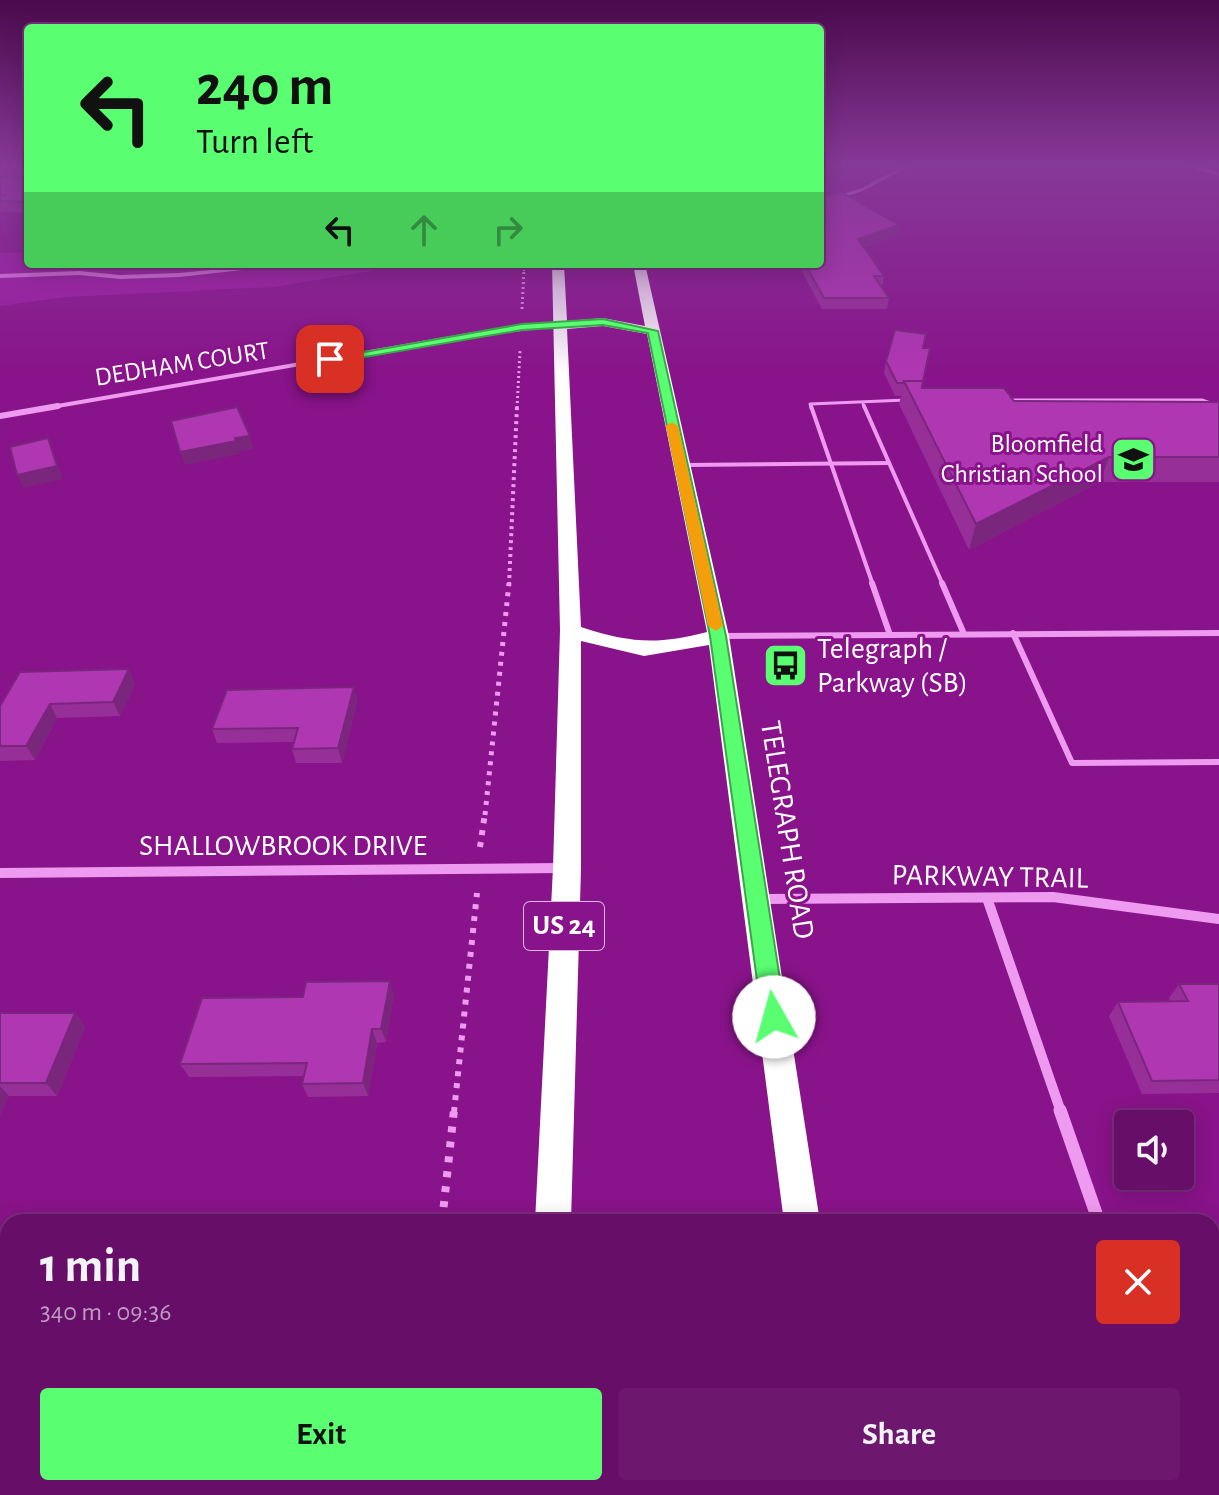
<!DOCTYPE html>
<meta charset="utf-8">
<style>
:root{--surface:#670e68;--page:#6d176e;--text:#f1f3f6;--muted:#bd9cc0;--line:#7a2e7c;--accent:#59ff71}
body{margin:0;font-family:"Alegreya Sans",sans-serif;background:var(--page);color:var(--text);height:100vh;display:flex;flex-direction:column;font-size:30px;white-space:nowrap}
*{box-sizing:border-box;margin:0}
p{font-size:26px;color:var(--muted)}
.icon{flex:none;width:44px;height:44px;fill:none;stroke:currentColor;stroke-width:2;stroke-linecap:round;stroke-linejoin:round}
.map{position:relative;flex:1;overflow:hidden}
.sheet{position:absolute;left:0px;top:1214px;width:1220px;height:282px;display:flex;flex-direction:column;background:var(--surface);border-radius:24px 24px 0 0;box-shadow:0 4px 20px #0003,0 0 0 2px var(--line)}
.sheet>*{flex:none}
.hud{position:absolute;left:24px;top:24px;width:800px;height:244px;border-radius:8px;box-shadow:0 4px 20px #0003,0 0 0 2px var(--line);background:#59ff71;color:#111;overflow:hidden}
.buttons{position:absolute;left:1114px;top:1110px;display:grid;gap:16px}
.buttons a{display:grid;place-items:center;width:80px;height:80px;border-radius:8px;background:var(--surface);box-shadow:0 4px 20px #0003,0 0 0 2px var(--line);font-size:40px}
.pin{position:absolute;display:grid;place-items:center;width:68px;height:68px;color:#fff;margin:-34px;border-radius:16px;box-shadow:0 4px 12px #0006}
.me{position:absolute;width:88px;margin:-44px;rotate:353deg;stroke-linejoin:round;filter:drop-shadow(0 0 6px #0008)}
.turn{display:flex;align-items:center;gap:28px;height:168px;padding:0 40px;font-size:36px}
.turn .icon{width:104px;height:104px;stroke-width:2.5}
.turn b{display:block;font-size:56px;line-height:68px}
.lanes{display:flex;align-items:center;height:76px;padding:0 40px;background:#0003;justify-content:center;gap:40px;direction:ltr}
.lanes .off{opacity:.35}
.round{display:grid;place-items:center;flex:none;width:84px;height:84px;border-radius:8px;background:var(--page)}
.overview{display:flex;align-items:center;justify-content:space-between;height:136px;padding:0 40px}
h1{font-size:48px;font-weight:600;line-height:60px}
.primary-button{display:flex;gap:16px;margin-top:auto;padding:16px 40px}
.primary-button a{flex:1;height:92px;border-radius:8px;background:var(--accent);color:#111;font-size:32px;font-weight:600;line-height:92px;text-align:center}
.primary-button a+a{background:var(--page);color:var(--text)}
.map>svg:first-child{display:block}
.green{fill:#a11ba4}
.lines{fill:none;stroke-linecap:round;stroke-linejoin:round}
.stream{fill:#f08cf3;fill-rule:evenodd}
.path-far5{stroke:#ee9af0;stroke-width:2;stroke-dasharray:2 3;stroke-linecap:butt}
.path-far4{stroke:#ee9af0;stroke-width:3;stroke-dasharray:2 3;stroke-linecap:butt}
.path-far3{stroke:#ee9af0;stroke-width:4;stroke-dasharray:3 4;stroke-linecap:butt}
.path-far2{stroke:#ee9af0;stroke-width:5;stroke-dasharray:4 6;stroke-linecap:butt}
.path-far1{stroke:#ee9af0;stroke-width:6;stroke-dasharray:5 7;stroke-linecap:butt}
.path{stroke:#ee9af0;stroke-width:8;stroke-dasharray:6 9;stroke-linecap:butt}
.lane-far2{stroke:#ee9af0;stroke-width:3}
.lane-far1{stroke:#ee9af0;stroke-width:4}
.lane{stroke:#ee9af0;stroke-width:6}
.street-far4{stroke:#ee9af0;stroke-width:3}
.street-far3{stroke:#ee9af0;stroke-width:4}
.street-far2{stroke:#ee9af0;stroke-width:6}
.street-far1{stroke:#ee9af0;stroke-width:10}
.street{stroke:#ee9af0;stroke-width:13}
.highway{fill:#fff;fill-rule:evenodd}
.wall{fill:#972f99}
.shaded-wall{fill:#7b267d}
.building{fill:#b037b2;stroke:#7b267d;stroke-width:2}
.route{fill:#59ff71;stroke:#3aa649;stroke-width:2}
.slow{fill:#f59e0b}
.labels{text-anchor:middle;dominant-baseline:central;stroke-width:6;stroke-linejoin:round;paint-order:stroke}
.far-street-label{font-size:26px;fill:#fff;stroke:#89138a}
.far-poi-label{font-size:26px;fill:#fff;stroke:#89138a;text-anchor:end}
.shield{fill:#89138a;stroke:#dcb8dc;stroke-width:2}
.shield-label{font-size:28px;font-weight:bold;fill:#fff}
.poi-label{font-size:30px;fill:#fff;stroke:#89138a;text-anchor:start}
.street-label{font-size:30px;fill:#fff;stroke:#89138a}
</style>
<div class="map">
<svg width="1219" height="1495" viewBox="0 0 1219 1495">
<rect width="100%" height="100%" fill="#89138a"/>
<polygon class="green" points="28,252 28,264 414,264 274,287 66,297 0,306 0,253"/>
<g class="lines">
<polygon class="stream" points="275,264 296,264 179,277 120,279 79,275 0,278 0,274 79,271 120,275 179,273"/>
<polyline class="path-far5" points="524,271 524,264"/>
<g class="path-far4">
<polyline points="522,309 524,269"/>
<polyline points="517,408 520,351"/>
</g>
<polyline class="path-far3" points="509,585 517,406"/>
<polyline class="path-far2" points="485,815 509,583"/>
<g class="path-far1">
<polyline points="480,847 485,813"/>
<polyline points="454,1112 477,893"/>
</g>
<g class="path">
<polyline points="442,1222 454,1110"/>
<polyline points="411,1495 412,1488"/>
</g>
<g class="lane-far2">
<polyline points="1006,400 1202,400 1219,406"/>
<polyline points="863,404 865,408"/>
<polyline points="811,408 810,404 906,400"/>
</g>
<g class="lane-far1">
<polyline points="811,406 873,585"/>
<polyline points="864,406 943,585"/>
<polyline points="685,465 889,463"/>
</g>
<g class="lane">
<polyline points="872,583 890,635"/>
<polyline points="942,583 964,634"/>
<polyline points="1013,633 1072,763 1219,762"/>
<polyline points="721,636 1219,633"/>
</g>
<g class="street-far4">
<polyline points="1185,164 1219,174"/>
<polyline points="820,203 861,190 911,164"/>
</g>
<polyline class="street-far3" points="46,408 474,334 561,325"/>
<polyline class="street-far2" points="0,416 58,406"/>
<g class="street-far1">
<polyline points="0,873 562,868"/>
<polyline points="987,898 1061,1112"/>
<polyline points="759,899 1053,897 1219,919"/>
</g>
<g class="street">
<polyline points="1060,1110 1099,1222"/>
<polyline points="1194,1488 1197,1495"/>
</g>
<g class="highway">
<path d="M552 264H564L567 321 603 318 645 326 633 264H645L729 636 820 1222H784L709 645 644 656 581 641V868L571 1222H535L553 868 560 630ZM603 326 647 334 707 632C657 645 630 643 581 627L567 329Z"/>
<polygon points="522,1488 564,1488 565,1495 521,1495"/>
<polygon points="818,1488 860,1488 862,1495 818,1495"/>
</g>
</g>
<g class="wall">
<polygon points="0,164 28,164 28,213 0,212"/>
<polygon points="829,195 899,225 898,235 864,247 884,276 882,286 889,298 887,309 822,309 798,264 820,264"/>
<polygon points="923,348 922,388 1014,401 1219,402 1219,482 1100,482 969,550 899,404 901,396 895,396 884,373 886,361"/>
<polygon points="135,684 120,716 57,718 35,760 0,761 0,706"/>
<polygon points="354,687 357,702 342,763 296,763 292,749 294,742 217,743 212,729"/>
<polygon points="1179,984 1219,984 1219,1093 1142,1094 1109,1016 1118,1002 1170,1001 1169,998"/>
<polygon points="394,995 386,1042 377,1043 368,1096 308,1097 302,1084 304,1076 189,1077 180,1064 303,997"/>
<polygon points="0,1013 75,1013 85,1027 57,1096 9,1096 0,1115"/>
</g>
<g class="shaded-wall">
<polygon points="830,186 829,195 820,199 820,190"/>
<polygon points="899,225 898,235 856,249 858,239"/>
<polygon points="250,436 254,449 239,451 240,454 185,465 180,452"/>
<polygon points="48,438 63,479 23,488 17,475"/>
<polygon points="1109,457 1100,482 969,550 976,524"/>
<polygon points="129,669 135,684 120,716 113,702"/>
<polygon points="354,687 357,702 342,763 338,748"/>
<polygon points="50,704 57,718 35,760 26,746"/>
<polygon points="390,981 394,995 386,1042 381,1029"/>
<polygon points="75,1013 85,1027 57,1096 46,1083"/>
<polygon points="372,1029 377,1043 368,1096 363,1083"/>
<polygon points="0,1086 9,1096 0,1115"/>
</g>
<g class="building">
<polygon points="0,164 28,164 28,174 24,169 0,170"/>
<polygon points="28,175 28,202 0,201 0,198 5,195 0,195 0,177 24,178"/>
<polygon points="820,181 830,186 820,190"/>
<polygon points="841,192 899,225 858,239 884,276 874,276 889,298 824,298 805,264 820,264 820,197"/>
<polygon points="895,330 926,334 923,348 930,348 923,381 904,381 905,383 897,383 886,361"/>
<polygon points="904,381 923,381 922,388 1004,388 1014,401 1219,402 1219,457 1109,457 976,524"/>
<polygon points="237,407 250,436 235,438 236,441 180,452 171,421"/>
<polygon points="48,438 57,466 17,475 10,447"/>
<polygon points="129,669 113,702 50,704 26,746 0,746 0,706 20,672"/>
<polygon points="354,687 338,748 292,749 298,728 212,729 227,690"/>
<polygon points="390,981 381,1029 372,1029 363,1083 302,1084 307,1063 180,1064 202,998 303,997 306,982"/>
<polygon points="1179,984 1219,984 1219,1080 1152,1081 1118,1002 1188,1001"/>
<polygon points="0,1013 75,1013 46,1083 0,1083"/>
</g>
<linearGradient id="sky" x2="0" y2="1"><stop stop-color="#4b0a4c"/><stop offset="0.44" stop-color="#863998"/><stop offset="1" stop-color="#863998" stop-opacity="0"/></linearGradient>
<rect width="1219" height="374" fill="url(#sky)"/>
<polygon class="route" points="603,319 658,331 726,636 786,1017 782,1024 774,1027 766,1024 762,1017 710,636 648,333 603,325 522,330 330,363 325,359 522,324"/>
<polygon class="slow" points="672,422 678,426 723,626 716,631 708,626 666,426"/>
<defs>
<symbol id="school-square" viewBox="-11 -11 22 22"><rect x="-9" y="-9" width="18" height="18" rx="4" fill="#59ff71" stroke="#89138a"/><path d="M0-5L7-2L0 1L-7-2ZM-4 1L0 2.5L4 1V4Q0 6-4 4Z" fill="#111"/></symbol>
<symbol id="bus-square" viewBox="-11 -11 22 22"><rect x="-9" y="-9" width="18" height="18" rx="4" fill="#59ff71" stroke="#89138a"/><path d="M-5-6H5V4H4V6H2V4H-2V6H-4V4H-5ZM-3.5-4V0h7V-4ZM-3.5 1.2v1.5H-2V1.2ZM2 1.2v1.5H3.5V1.2Z" fill="#111"/></symbol>
</defs>
<g fill-rule="evenodd">
<use href="#school-square" x="1108" y="434" width="51" height="51"/>
<use href="#bus-square" x="760" y="640" width="51" height="51"/>
</g>
<g class="labels">
<g class="far-street-label">
<text transform="translate(182 364) rotate(-9)">DEDHAM COURT</text>
</g>
<g class="far-poi-label">
<text x="1103" y="444">Bloomfield<tspan x="1103" dy="30">Christian School</tspan></text>
</g>
<rect class="shield" x="524" y="902" width="80" height="48" rx="6"/>
<g class="shield-label">
<text x="564" y="926">US 24</text>
</g>
<g class="poi-label">
<text x="817" y="649">Telegraph /<tspan x="817" dy="34">Parkway (SB)</tspan></text>
</g>
<g class="street-label">
<text transform="translate(787 830) rotate(81)">TELEGRAPH ROAD</text>
<text x="283" y="846">SHALLOWBROOK DRIVE</text>
<text transform="translate(990 877) rotate(1)">PARKWAY TRAIL</text>
</g>
</g>
</svg>
<div class="buttons">
<a><svg class="icon" aria-label="sound" viewBox="0 0 24 24"><path d="M4 9h4l5-4v14l-5-4H4zM17 9q2 3 0 6"/></svg></a>
</div>
<div class="pin" style="left:330px;top:359px;background:#d93025"><svg class="icon" aria-label="arrive" viewBox="0 0 24 24"><path d="M6 21V4h12l-3 4 3 4H6"/></svg></div>
<svg class="me" style="left:774px;top:1017px" viewBox="-20 -20 40 40"><circle r="19" fill="#fff"/><path d="M0-13L10 11 0 6-10 11z" fill="#59ff71"/></svg>
<div class="hud">
<div class="turn"><svg class="icon" aria-label="left" viewBox="0 0 24 24"><path d="M17 20v-9H6M10 6l-5 5 5 5"/></svg><div><b>240 m</b>Turn left</div></div>
<div class="lanes"><svg class="icon" aria-label="left" viewBox="0 0 24 24"><path d="M17 20v-9H6M10 6l-5 5 5 5"/></svg><svg class="icon off" aria-label="ahead" viewBox="0 0 24 24"><path d="M12 20V5M6 11l6-6 6 6"/></svg><svg class="icon off" aria-label="right" viewBox="0 0 24 24"><path d="M7 20v-9h11M14 6l5 5-5 5"/></svg></div>
</div>
<section class="sheet">
<div class="overview"><div><h1>1 min</h1><p>340 m · 09:36</p></div><a class="round" style="background:#d93025;color:#fff"><svg class="icon" aria-label="close" viewBox="0 0 24 24"><path d="M6 6l12 12M18 6L6 18"/></svg></a></div>
<div class="primary-button"><a>Exit</a><a>Share</a></div>
</section>
</div>
